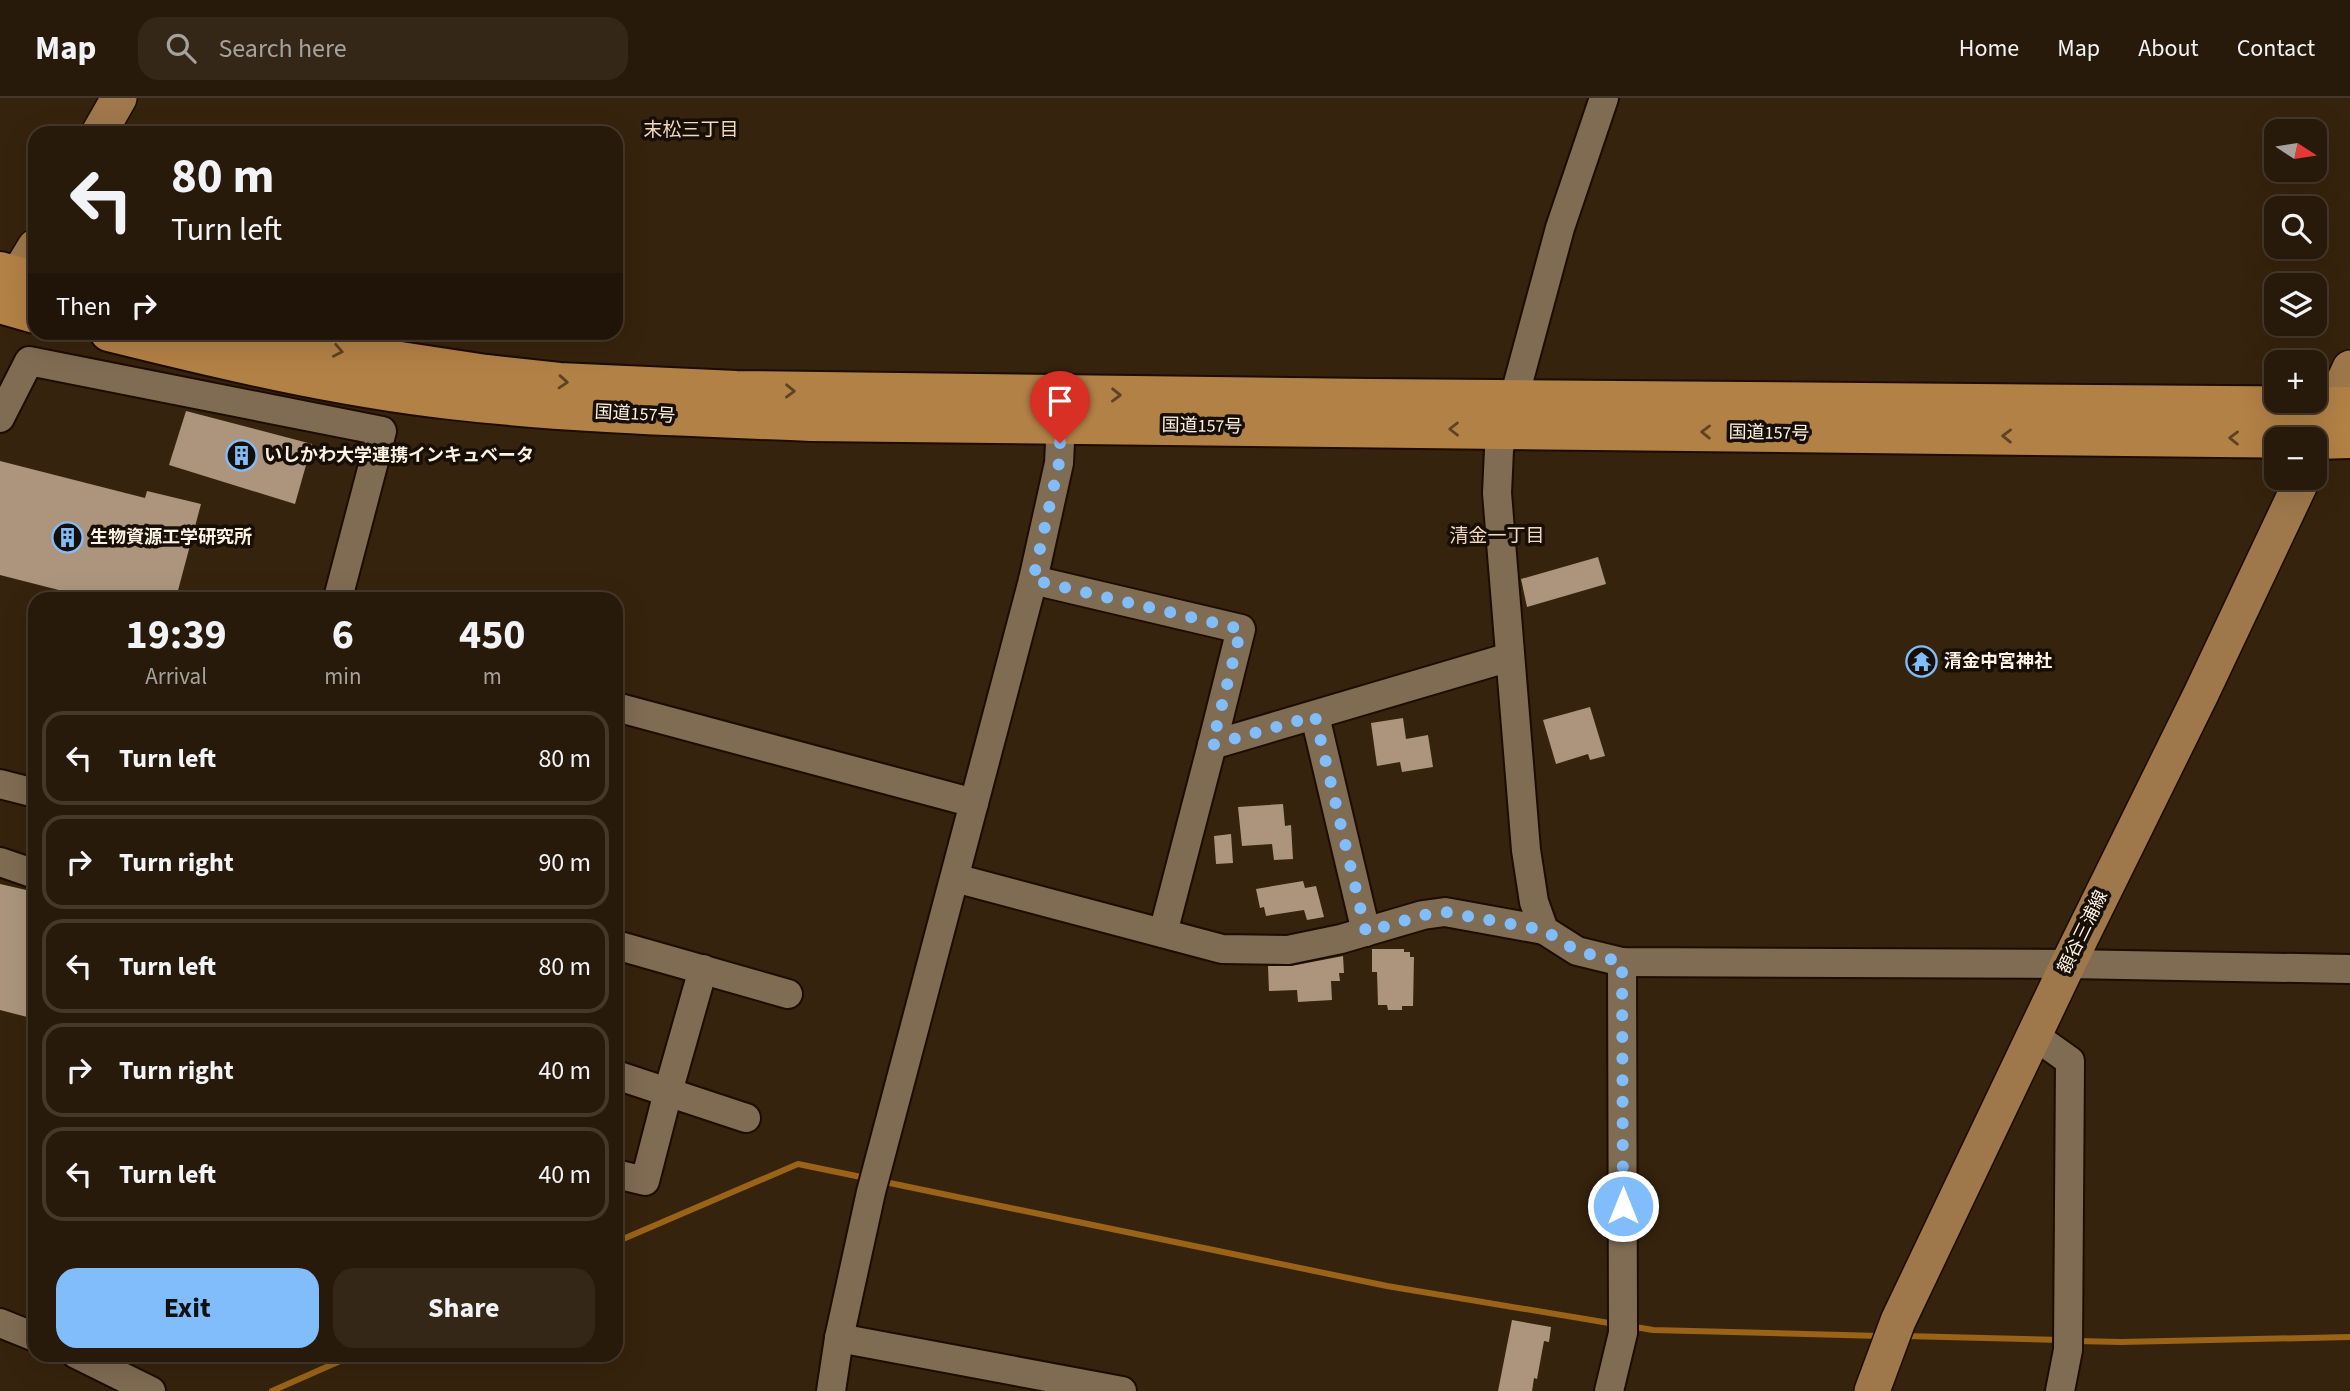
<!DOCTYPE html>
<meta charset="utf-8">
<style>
:root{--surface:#281a0a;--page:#342718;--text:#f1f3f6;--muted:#a5a19c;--line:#44382b;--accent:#80bdfa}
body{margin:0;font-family:"Source Sans 3","Noto Sans JP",sans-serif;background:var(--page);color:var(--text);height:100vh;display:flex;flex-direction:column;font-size:26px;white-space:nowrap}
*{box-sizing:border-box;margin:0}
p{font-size:23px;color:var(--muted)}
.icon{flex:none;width:38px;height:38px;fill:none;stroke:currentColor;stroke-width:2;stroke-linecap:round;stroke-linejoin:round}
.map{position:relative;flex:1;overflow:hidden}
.sheet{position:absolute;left:28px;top:494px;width:595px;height:770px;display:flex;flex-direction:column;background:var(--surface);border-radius:21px;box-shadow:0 7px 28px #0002,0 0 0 2px var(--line)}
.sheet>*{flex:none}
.guide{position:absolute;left:28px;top:28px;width:595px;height:214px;border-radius:21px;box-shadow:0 7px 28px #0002,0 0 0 2px var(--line);background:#281a0a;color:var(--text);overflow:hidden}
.needle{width:46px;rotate:102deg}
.tools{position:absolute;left:2264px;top:21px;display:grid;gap:14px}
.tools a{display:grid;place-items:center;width:63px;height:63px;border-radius:14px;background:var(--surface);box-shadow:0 7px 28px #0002,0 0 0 2px var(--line);font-size:35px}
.pin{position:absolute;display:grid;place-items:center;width:60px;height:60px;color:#fff;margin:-72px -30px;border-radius:50% 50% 50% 0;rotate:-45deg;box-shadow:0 0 7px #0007}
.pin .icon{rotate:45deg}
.me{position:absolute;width:77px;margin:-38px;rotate:0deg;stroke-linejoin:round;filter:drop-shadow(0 0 5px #0008)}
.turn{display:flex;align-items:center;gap:24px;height:147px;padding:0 28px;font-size:32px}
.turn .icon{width:91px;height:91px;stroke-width:2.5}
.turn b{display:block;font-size:49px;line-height:60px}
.then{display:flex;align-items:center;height:66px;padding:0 28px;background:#0003;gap:14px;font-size:26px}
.eta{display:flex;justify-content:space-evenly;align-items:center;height:119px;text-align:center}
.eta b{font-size:42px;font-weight:700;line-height:49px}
.cta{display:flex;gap:14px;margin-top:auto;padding:14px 28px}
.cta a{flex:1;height:80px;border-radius:21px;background:var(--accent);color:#111;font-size:28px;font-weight:700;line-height:80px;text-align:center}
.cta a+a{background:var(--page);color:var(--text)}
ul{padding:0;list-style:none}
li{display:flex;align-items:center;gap:21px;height:94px;margin:0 14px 10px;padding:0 14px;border:4px solid var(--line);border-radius:21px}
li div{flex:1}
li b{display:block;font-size:26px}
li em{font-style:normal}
header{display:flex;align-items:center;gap:42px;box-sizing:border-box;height:98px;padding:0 35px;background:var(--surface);border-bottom:2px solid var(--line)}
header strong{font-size:33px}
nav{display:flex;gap:38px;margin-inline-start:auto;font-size:24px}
.search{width:490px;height:63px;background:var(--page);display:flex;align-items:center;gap:18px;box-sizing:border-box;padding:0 24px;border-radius:21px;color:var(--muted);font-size:26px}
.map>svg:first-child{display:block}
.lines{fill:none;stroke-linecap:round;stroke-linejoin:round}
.stream{stroke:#9a6318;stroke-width:6}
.building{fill:#ac957c}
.minor-casing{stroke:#1d0c00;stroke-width:32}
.major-casing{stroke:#1d0c00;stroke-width:38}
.highway-casing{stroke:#1d0c00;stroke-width:42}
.minor{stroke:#806b53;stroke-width:28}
.major{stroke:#9e784b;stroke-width:35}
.highway{stroke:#b28146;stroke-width:38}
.oneway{stroke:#5d4223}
.route{stroke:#80bdfa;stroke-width:12;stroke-dasharray:0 21.6}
.labels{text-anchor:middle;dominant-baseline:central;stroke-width:7;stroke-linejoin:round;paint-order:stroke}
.street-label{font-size:18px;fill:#fdf1e3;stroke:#170f06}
.poi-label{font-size:18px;font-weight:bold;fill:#fdf1e3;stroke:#170f06;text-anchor:start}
.neighbourhood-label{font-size:19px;fill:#f1d8be;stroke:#170f06}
</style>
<header>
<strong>Map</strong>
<div class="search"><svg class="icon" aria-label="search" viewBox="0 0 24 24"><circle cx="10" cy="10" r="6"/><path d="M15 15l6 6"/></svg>Search here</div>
<nav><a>Home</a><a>Map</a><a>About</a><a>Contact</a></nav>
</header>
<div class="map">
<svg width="2350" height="1293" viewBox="0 0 2350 1293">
<rect width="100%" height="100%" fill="#36230d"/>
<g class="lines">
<g class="stream">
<polyline points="880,1083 1387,1188 1615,1226"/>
<polyline points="616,1144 798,1066 866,1080"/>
<polyline points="1629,1228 1653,1232 1880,1238"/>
<polyline points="1905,1238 2062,1242"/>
<polyline points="2077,1243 2121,1244 2350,1239"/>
<polyline points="272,1293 356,1256"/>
</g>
</g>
<g class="building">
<polygon points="186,313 312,346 295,406 169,367"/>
<polygon points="0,363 145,400 147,393 201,406 176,500 90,500 0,477"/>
<polygon points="1598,459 1606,486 1527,509 1521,481"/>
<polygon points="1590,609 1605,658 1590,662 1588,656 1556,666 1543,622"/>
<polygon points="1403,620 1406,641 1428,637 1433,669 1402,674 1400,664 1377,668 1371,625"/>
<polygon points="1283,706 1285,728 1291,727 1293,761 1274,762 1272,746 1242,748 1238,709"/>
<polygon points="1231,736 1233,765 1216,766 1214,738"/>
<polygon points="1303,783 1305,790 1316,788 1324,819 1307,822 1304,812 1266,818 1264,809 1260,810 1256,791"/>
<polygon points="0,786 35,794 27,838 35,839 35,921 0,912"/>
<polygon points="1372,851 1404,851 1404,854 1410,854 1410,859 1414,859 1413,908 1402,908 1402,912 1388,912 1387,907 1378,907 1377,874 1372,874"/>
<polygon points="1343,858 1344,875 1339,875 1340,883 1331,883 1332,902 1298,904 1297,892 1269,893 1268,868 1291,868"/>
<polygon points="1512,1222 1551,1229 1549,1244 1544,1243 1537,1281 1534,1280 1532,1293 1498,1293"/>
</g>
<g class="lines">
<defs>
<g id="minor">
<polyline points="1604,0 1560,130 1514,300 1503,331 1499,352 1497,395 1526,752 1534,804 1544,832 1577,853 1622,864 2068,866 2350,871"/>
<polyline points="0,320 29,263 382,333 338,500"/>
<polyline points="1033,482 1241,531 1212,647 1510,559"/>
<polyline points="616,609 974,705"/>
<polyline points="1315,618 1366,834"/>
<polyline points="0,686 35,695"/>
<polyline points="0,764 35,776"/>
<polyline points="955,780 1222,851 1288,852 1341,841 1423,817 1445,814 1544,832"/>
<polyline points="1163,835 1212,647"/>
<polyline points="616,847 788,896"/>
<polyline points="2035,938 2070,963 2068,1252 2060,1293"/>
<polyline points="616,977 746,1020"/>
<polyline points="616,1076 645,1083 668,994 703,871"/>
<polyline points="0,1225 35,1239"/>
<polyline points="839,1240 1122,1293"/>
<polyline points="76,1256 151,1293"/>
<polyline points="831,1293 839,1240 871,1094 1033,482 1059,365 1061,325"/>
<polyline points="1609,1293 1623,1235 1622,864"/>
</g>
<g id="major">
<polyline points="99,35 119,0"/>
<polyline points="2,203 35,149"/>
<polyline points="2322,332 2350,270"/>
<polyline points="1872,1293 1898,1223 2068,866 2201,596 2303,380"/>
</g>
<g id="highway">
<polyline points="0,173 35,183"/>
<polyline points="0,206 35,216"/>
<path d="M109 234C222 262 335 289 451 302 571 316 691 319 811 324L2303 341"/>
<polyline points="247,234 354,256 486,276 559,284 736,292 1371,300 2350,308"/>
<polyline points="2315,342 2350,341"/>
</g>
</defs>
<use href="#minor" class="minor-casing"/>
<use href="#major" class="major-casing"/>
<use href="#highway" class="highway-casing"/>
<use href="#minor" class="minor"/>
<use href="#major" class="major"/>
<use href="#highway" class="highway"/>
</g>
<defs><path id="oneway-chevron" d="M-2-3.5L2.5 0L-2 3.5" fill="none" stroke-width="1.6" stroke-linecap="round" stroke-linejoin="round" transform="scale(1.75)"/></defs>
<g class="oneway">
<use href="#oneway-chevron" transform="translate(338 253) rotate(11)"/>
<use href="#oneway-chevron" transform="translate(563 284) rotate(4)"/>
<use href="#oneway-chevron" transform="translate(790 293) rotate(1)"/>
<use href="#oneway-chevron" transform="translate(1116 297) rotate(1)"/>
<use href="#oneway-chevron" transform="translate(1454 331) rotate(180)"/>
<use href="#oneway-chevron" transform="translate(1706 334) rotate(-179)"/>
<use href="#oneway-chevron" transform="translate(2007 338) rotate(-179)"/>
<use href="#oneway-chevron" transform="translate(2234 340) rotate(-179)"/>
</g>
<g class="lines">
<polyline class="route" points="1060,345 1059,365 1033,482 1241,531 1212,647 1315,618 1366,834 1423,817 1445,814 1544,832 1577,853 1622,864 1623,1108"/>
</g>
<defs>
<symbol id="building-ring" viewBox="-11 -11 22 22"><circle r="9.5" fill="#170f06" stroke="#80bdfa" stroke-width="1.5"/><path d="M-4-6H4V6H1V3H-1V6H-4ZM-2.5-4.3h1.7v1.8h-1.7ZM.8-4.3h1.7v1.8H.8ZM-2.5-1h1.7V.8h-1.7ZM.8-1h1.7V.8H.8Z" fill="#80bdfa"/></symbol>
<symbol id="temple-ring" viewBox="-11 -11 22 22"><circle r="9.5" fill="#170f06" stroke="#80bdfa" stroke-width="1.5"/><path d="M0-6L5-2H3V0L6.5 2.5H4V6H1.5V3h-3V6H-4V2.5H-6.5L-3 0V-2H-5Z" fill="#80bdfa"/></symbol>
</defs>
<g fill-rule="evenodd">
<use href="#building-ring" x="224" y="340" width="35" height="35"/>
<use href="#building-ring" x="50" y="422" width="35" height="35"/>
<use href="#temple-ring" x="1904" y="546" width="35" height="35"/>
</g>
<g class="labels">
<g class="street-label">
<text transform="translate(635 316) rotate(3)">国道157号</text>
<text transform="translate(1202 328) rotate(1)">国道157号</text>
<text transform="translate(1769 335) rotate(1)">国道157号</text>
<text transform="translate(2083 834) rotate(-64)">額谷三浦線</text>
</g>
<g class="poi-label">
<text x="264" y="357">いしかわ大学連携インキュベータ</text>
<text x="90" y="439">生物資源工学研究所</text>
<text x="1944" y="563">清金中宮神社</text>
</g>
<g class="neighbourhood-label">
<text x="691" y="32">末松三丁目</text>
<text x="1497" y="438">清金一丁目</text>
</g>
</g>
</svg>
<div class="tools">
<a><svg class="needle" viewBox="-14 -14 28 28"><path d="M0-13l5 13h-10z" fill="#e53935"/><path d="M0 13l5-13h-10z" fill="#a5a19c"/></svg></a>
<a><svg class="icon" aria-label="search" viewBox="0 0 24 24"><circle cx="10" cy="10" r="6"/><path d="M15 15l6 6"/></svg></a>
<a><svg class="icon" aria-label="layers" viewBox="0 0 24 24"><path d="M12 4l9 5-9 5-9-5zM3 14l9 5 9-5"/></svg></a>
<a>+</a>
<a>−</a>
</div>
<div class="pin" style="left:1060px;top:345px;background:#d93025"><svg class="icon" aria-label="arrive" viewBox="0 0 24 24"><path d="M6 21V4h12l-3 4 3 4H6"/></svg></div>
<svg class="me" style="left:1623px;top:1108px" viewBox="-20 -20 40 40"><circle r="17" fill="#80bdfa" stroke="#fff" stroke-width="3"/><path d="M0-11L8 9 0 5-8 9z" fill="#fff"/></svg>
<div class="guide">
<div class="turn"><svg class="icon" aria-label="left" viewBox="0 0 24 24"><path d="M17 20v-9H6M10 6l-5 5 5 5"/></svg><div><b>80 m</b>Turn left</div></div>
<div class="then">Then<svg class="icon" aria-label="right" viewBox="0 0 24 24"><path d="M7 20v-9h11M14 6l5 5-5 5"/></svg></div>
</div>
<section class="sheet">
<div class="eta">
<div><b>19:39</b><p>Arrival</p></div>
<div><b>6</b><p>min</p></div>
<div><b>450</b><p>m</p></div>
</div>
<ul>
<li><svg class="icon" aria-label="left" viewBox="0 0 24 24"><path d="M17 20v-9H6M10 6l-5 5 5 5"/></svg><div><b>Turn left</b></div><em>80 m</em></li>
<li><svg class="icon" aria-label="right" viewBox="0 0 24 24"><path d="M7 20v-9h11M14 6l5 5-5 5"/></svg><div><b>Turn right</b></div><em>90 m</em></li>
<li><svg class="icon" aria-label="left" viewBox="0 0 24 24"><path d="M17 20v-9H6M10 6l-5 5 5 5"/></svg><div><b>Turn left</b></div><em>80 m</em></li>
<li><svg class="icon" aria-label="right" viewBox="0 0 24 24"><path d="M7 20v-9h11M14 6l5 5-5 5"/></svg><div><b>Turn right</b></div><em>40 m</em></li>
<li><svg class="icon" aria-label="left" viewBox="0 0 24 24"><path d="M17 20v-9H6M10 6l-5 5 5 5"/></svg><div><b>Turn left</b></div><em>40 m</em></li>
</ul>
<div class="cta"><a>Exit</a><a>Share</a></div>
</section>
</div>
